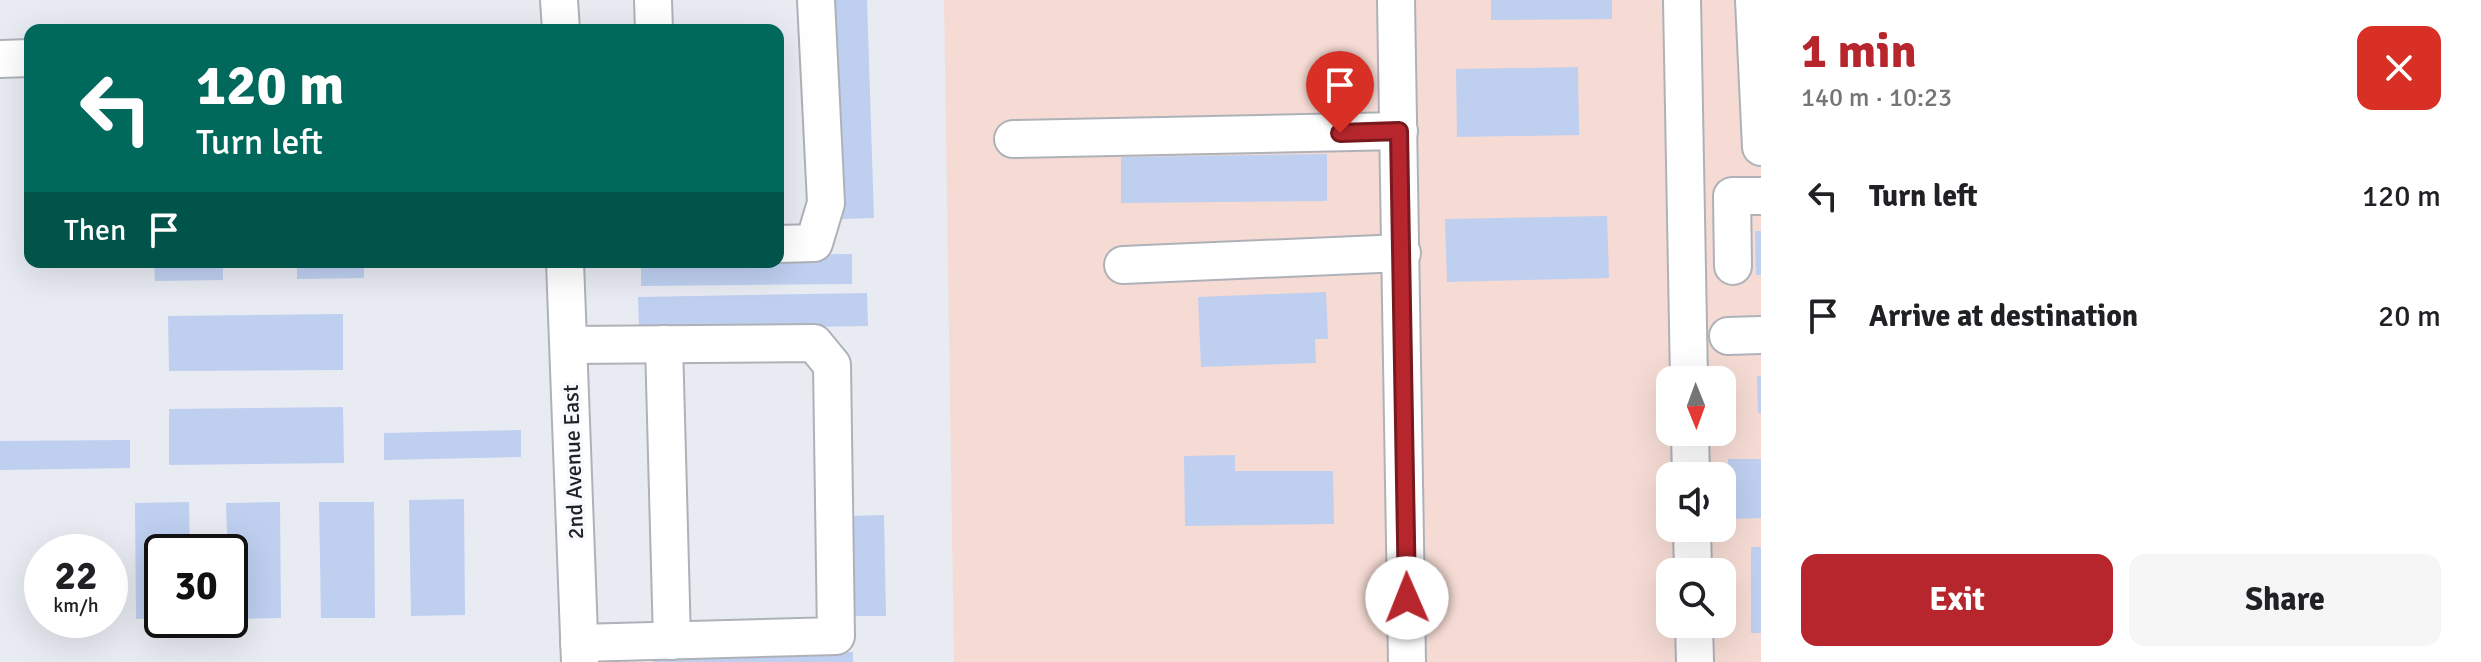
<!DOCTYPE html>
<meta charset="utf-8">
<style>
:root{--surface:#fff;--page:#f6f6f6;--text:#202124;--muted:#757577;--accent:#b7262d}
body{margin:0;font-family:Signika,sans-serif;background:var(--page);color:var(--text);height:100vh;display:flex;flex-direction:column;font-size:30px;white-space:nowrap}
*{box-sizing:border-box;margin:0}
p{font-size:26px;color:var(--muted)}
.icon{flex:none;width:44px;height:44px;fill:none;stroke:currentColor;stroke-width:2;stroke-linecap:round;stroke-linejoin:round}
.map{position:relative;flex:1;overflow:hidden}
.side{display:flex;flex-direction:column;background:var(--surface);width:720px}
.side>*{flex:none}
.hud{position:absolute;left:24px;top:24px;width:760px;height:244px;border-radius:16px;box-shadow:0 8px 32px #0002;background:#00695c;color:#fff;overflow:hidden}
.needle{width:52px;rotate:179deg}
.fabs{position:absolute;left:1656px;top:366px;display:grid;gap:16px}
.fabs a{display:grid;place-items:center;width:80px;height:80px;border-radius:16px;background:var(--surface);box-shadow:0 8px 32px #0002;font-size:40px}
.speed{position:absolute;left:24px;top:534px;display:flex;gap:16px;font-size:40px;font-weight:700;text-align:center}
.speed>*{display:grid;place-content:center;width:104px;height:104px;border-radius:50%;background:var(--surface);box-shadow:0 8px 32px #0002;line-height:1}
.speed small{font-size:20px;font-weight:400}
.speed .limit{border:4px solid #111;border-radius:12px;background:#fff;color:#111}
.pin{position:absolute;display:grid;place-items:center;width:68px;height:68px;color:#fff;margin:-82px -34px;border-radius:50% 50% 50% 0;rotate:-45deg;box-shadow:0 0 8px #0007}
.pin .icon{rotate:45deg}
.me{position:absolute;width:88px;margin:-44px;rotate:359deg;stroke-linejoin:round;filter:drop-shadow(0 0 6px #0008)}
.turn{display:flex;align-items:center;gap:28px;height:168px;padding:0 40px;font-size:36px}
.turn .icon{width:104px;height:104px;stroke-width:2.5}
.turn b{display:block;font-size:56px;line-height:68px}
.then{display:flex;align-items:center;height:76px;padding:0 40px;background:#0003;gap:16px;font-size:30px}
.round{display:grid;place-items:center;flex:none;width:84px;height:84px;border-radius:16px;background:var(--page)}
.summary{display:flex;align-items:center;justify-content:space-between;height:136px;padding:0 40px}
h1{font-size:48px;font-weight:800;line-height:60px;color:var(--accent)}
.cta{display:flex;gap:16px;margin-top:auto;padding:16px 40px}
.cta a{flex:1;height:92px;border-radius:16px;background:var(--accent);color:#fff;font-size:32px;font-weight:800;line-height:92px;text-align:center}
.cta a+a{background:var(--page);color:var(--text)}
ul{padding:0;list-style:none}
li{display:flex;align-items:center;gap:24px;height:120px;padding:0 40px}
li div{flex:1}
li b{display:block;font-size:30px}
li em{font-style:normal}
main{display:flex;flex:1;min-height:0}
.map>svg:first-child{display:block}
.commercial{fill:#f5dbd4;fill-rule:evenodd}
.building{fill:#becff0}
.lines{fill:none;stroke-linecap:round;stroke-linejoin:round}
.minor-casing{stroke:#aeb2b8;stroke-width:40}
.minor{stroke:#fff;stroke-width:36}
.route-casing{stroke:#77191d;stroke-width:20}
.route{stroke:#b7262d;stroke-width:14}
.labels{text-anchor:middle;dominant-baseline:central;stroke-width:7;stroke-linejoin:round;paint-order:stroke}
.street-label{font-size:22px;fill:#1f2123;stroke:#f6f9fe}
</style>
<main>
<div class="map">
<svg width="1761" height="662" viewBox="0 0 1761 662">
<rect width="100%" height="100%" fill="#e8ebf2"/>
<path class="commercial" d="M944 0H1761V662H954ZM1670 380H1722V432H1670ZM1670 476H1722V528H1670ZM1670 572H1722V624H1670Z"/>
<g class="building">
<polygon points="835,0 867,0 874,218 842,219"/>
<polygon points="1491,0 1612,0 1612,19 1491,20"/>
<polygon points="1578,67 1579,135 1457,137 1456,69"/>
<polygon points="1327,154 1327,201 1121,203 1121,157"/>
<polygon points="1607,216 1609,278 1447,282 1445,219"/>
<polygon points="1755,231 1761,231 1761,275 1756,275"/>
<polygon points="852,254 852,284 641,286 641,262 778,262 778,255"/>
<polygon points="154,262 223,262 223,280 155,281"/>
<polygon points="297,262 364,262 364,278 297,279"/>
<polygon points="1326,292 1328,339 1315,339 1316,363 1201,367 1198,297"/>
<polygon points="867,293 868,326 639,330 638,297"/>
<polygon points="343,314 343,370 169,371 168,316"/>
<polygon points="1757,376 1761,376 1761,413 1758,413"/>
<polygon points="343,407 344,463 169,465 169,409"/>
<polygon points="521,430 521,457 384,460 384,433"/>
<polygon points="130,440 130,468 0,470 0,441"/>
<polygon points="1235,455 1235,471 1333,471 1334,524 1185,526 1184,456"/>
<polygon points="1728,459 1761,459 1761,518 1729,519"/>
<polygon points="464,499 465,615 411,616 409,500"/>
<polygon points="189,502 190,552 162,552 162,618 136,619 135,503"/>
<polygon points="280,502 281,618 230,619 226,503"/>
<polygon points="319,502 374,502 375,618 321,618"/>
<polygon points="884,515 886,616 853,616 851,516"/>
<rect x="1751" y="547" width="10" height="86"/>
<polygon points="853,652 853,662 653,662 653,656"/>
</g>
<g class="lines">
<defs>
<g id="minor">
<polyline points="559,0 561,30"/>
<polyline points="653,0 654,30"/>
<polyline points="1396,0 1407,662"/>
<polyline points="1682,0 1689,380"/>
<polyline points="1754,0 1761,147"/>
<polyline points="0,59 30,58"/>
<polyline points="1013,139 1399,131"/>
<polyline points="778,244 814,243 826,203 816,0"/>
<polyline points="565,262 580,662"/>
<polyline points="1123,265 1402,253"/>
<polyline points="1733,266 1732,196 1761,196"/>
<polyline points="1728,336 1761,335"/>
<polyline points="664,344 672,641"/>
<polyline points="569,345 814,343 832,365 836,636 579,643"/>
<polyline points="1690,432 1691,476"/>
<polyline points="1692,528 1693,572"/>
<polyline points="1694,624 1695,662"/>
</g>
</defs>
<use href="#minor" class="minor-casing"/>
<use href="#minor" class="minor"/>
</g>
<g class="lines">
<defs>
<polyline id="route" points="1340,133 1399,131 1407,598"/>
</defs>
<use href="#route" class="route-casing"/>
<use href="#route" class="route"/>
</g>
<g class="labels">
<g class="street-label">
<text transform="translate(573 462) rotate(-92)">2nd Avenue East</text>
</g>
</g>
</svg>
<div class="fabs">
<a><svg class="needle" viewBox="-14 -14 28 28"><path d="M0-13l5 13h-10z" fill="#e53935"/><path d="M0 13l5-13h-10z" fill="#757577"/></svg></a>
<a><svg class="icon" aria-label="sound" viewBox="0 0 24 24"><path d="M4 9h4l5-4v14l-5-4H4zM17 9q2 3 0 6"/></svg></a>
<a><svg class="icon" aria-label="search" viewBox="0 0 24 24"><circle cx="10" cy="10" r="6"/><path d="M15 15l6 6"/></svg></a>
</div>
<div class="speed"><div>22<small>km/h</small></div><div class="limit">30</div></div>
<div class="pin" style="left:1340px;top:133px;background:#d93025"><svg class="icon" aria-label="arrive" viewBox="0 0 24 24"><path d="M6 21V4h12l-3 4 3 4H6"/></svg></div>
<svg class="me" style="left:1407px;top:598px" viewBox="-20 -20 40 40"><circle r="19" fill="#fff"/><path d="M0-13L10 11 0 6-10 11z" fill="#b7262d"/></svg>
<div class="hud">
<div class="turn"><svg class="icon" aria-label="left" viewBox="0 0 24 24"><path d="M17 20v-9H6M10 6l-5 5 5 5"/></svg><div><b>120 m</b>Turn left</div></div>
<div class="then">Then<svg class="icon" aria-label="arrive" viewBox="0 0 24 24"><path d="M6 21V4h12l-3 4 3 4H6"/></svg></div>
</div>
</div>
<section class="side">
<div class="summary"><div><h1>1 min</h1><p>140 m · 10:23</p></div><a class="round" style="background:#d93025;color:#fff"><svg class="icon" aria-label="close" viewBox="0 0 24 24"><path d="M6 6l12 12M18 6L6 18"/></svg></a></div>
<ul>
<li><svg class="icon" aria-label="left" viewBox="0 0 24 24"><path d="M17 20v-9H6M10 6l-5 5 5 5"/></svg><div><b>Turn left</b></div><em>120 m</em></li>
<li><svg class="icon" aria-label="arrive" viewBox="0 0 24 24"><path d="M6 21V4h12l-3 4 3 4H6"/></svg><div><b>Arrive at destination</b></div><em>20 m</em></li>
</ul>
<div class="cta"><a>Exit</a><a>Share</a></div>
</section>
</main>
